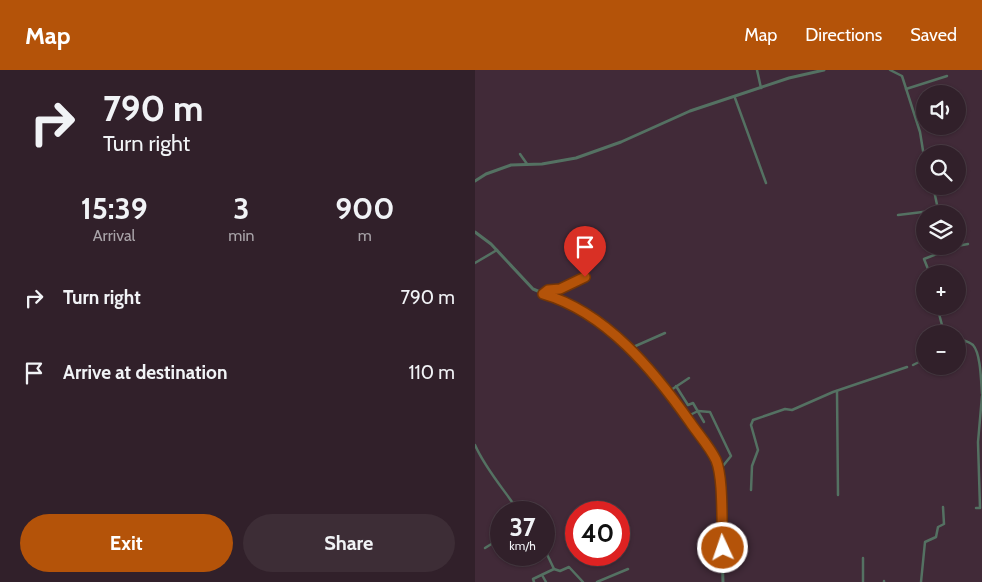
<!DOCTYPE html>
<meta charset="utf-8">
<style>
:root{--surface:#31202a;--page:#3d2d36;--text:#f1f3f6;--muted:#a8a3a8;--line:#4c3e47;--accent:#b45309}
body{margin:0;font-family:Cabin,sans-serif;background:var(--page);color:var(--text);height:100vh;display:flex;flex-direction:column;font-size:19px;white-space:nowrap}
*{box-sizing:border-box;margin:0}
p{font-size:16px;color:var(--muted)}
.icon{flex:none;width:28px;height:28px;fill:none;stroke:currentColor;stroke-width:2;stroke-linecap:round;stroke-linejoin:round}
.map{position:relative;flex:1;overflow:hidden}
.drawer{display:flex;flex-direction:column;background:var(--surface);width:475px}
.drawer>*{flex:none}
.guide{background:#31202a;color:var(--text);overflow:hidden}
.controls{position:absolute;left:441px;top:15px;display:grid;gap:10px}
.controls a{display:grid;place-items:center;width:50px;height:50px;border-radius:50%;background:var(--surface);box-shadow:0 1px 4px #0004,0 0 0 1px var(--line);font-size:25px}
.speed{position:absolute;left:15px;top:431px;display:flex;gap:10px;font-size:25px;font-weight:700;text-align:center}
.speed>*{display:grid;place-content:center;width:65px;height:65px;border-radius:50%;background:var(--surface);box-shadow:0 1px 4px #0004,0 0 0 1px var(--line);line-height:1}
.speed small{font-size:12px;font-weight:400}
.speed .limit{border:8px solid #d22;background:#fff;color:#111}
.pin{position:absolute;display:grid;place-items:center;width:42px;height:42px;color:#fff;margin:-51px -21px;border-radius:50% 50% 50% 0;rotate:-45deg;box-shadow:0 0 5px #0007}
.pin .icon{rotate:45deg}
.me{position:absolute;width:55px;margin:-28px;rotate:357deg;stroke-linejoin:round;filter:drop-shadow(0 0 4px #0008)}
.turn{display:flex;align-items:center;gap:18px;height:105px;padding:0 20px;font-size:22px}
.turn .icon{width:65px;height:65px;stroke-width:2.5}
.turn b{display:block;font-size:35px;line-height:42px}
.eta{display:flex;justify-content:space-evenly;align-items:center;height:85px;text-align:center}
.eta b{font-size:30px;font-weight:800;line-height:35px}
.primary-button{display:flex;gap:10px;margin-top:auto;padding:10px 20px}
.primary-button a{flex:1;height:58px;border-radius:30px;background:var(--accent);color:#fff;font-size:20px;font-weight:800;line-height:58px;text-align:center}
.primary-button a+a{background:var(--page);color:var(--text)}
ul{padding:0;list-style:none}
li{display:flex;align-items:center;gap:15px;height:75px;padding:0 20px}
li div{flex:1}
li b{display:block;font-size:19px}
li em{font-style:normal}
header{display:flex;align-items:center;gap:30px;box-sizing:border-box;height:70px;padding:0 25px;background:var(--accent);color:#fff}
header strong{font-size:24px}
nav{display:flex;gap:28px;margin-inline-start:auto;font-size:18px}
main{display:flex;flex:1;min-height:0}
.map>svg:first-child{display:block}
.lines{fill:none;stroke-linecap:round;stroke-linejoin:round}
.minor-tunnel{stroke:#5c4653;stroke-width:2.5;stroke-dasharray:2.5 1;stroke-linecap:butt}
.minor{stroke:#547162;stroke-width:2.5}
.tertiary{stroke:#547162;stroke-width:3}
.route-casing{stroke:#753606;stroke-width:12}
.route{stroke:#b45309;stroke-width:9}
</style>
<header>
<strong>Map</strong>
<nav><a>Map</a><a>Directions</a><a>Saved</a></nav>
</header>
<main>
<section class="drawer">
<div class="guide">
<div class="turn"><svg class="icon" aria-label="right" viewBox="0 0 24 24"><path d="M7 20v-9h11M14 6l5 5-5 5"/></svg><div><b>790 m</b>Turn right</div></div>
</div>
<div class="eta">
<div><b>15:39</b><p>Arrival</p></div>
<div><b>3</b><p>min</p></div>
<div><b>900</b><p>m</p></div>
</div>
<ul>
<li><svg class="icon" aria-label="right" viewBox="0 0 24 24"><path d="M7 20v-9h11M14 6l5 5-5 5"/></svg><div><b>Turn right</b></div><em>790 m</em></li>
<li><svg class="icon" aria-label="arrive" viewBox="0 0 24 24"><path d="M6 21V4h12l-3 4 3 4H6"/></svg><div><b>Arrive at destination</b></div><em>110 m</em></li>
</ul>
<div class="primary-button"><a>Exit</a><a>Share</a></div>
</section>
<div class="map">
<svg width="507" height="512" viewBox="0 0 507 512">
<rect width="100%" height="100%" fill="#412a38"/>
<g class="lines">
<polyline class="minor-tunnel" points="442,293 450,290"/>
<g class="minor">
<polyline points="282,0 286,18"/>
<polyline points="415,0 427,6 445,62 450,93"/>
<polyline points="431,19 472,6"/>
<polyline points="260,28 291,113"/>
<polyline points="45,84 52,94"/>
<polyline points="458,116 464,144"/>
<polyline points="423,145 464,140"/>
<polyline points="482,176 493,174"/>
<polyline points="472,180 482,176"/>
<polyline points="0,193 22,180"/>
<polyline points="455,204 449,189 472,180 471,176"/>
<polyline points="69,224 73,220 85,219 110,207"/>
<polyline points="462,236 468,259 473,264"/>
<path d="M482 268C487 270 495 272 498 275 506 284 506 312 507 324"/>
<polyline points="482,275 490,272"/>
<polyline points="156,278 190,263"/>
<polyline points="438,295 442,293"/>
<polyline points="201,316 213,335 218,333 229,352"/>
<polyline points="362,321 363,425"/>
<polyline points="193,322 214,308"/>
<polyline points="211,347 223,341 235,342 256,386 243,402"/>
<path d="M0 375C11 400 29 419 44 442"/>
<polyline points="276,420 277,396 283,380 276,355 278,350 310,339 317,340 358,322 432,297"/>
<polyline points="501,438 505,438 503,372 507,326"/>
<polyline points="10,478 18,473 16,464 26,458"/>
<polyline points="69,478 79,499"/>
<polyline points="67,505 71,512"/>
<polyline points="59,512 58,509 79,499 85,501 94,497 108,512"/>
<polyline points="122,512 153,499"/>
<polyline points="388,512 388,488"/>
<polyline points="409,512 409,511"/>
<polyline points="446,512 450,472 461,467 463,457 469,454 468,437"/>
</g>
<g class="tertiary">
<polyline points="0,111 11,104 36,95 67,94 101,88 146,72 215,41 314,8 349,0"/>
<polyline points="0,162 16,174 58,219 103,238 156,278 199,329 241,390 245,419 248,512"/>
</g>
</g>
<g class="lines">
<defs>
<path id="route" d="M110 207 85 219 73 220 68 224C131 242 179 301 215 352 223 364 235 377 241 390 249 410 246 455 248 478"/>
</defs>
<use href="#route" class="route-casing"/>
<use href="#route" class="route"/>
</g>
</svg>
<div class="controls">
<a><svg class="icon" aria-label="sound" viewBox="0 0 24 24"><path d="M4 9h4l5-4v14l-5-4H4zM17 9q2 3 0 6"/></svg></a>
<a><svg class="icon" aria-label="search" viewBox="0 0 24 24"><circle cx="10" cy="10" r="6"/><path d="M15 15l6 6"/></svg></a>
<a><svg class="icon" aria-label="layers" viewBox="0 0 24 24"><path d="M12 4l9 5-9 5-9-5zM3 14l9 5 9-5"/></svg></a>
<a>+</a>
<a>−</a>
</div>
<div class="speed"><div>37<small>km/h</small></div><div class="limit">40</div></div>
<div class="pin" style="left:110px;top:207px;background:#d93025"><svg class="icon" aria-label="arrive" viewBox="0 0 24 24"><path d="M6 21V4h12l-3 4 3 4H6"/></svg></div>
<svg class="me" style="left:248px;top:478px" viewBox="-20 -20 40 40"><circle r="17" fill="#b45309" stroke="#fff" stroke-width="3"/><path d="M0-11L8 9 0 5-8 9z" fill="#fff"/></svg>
</div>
</main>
